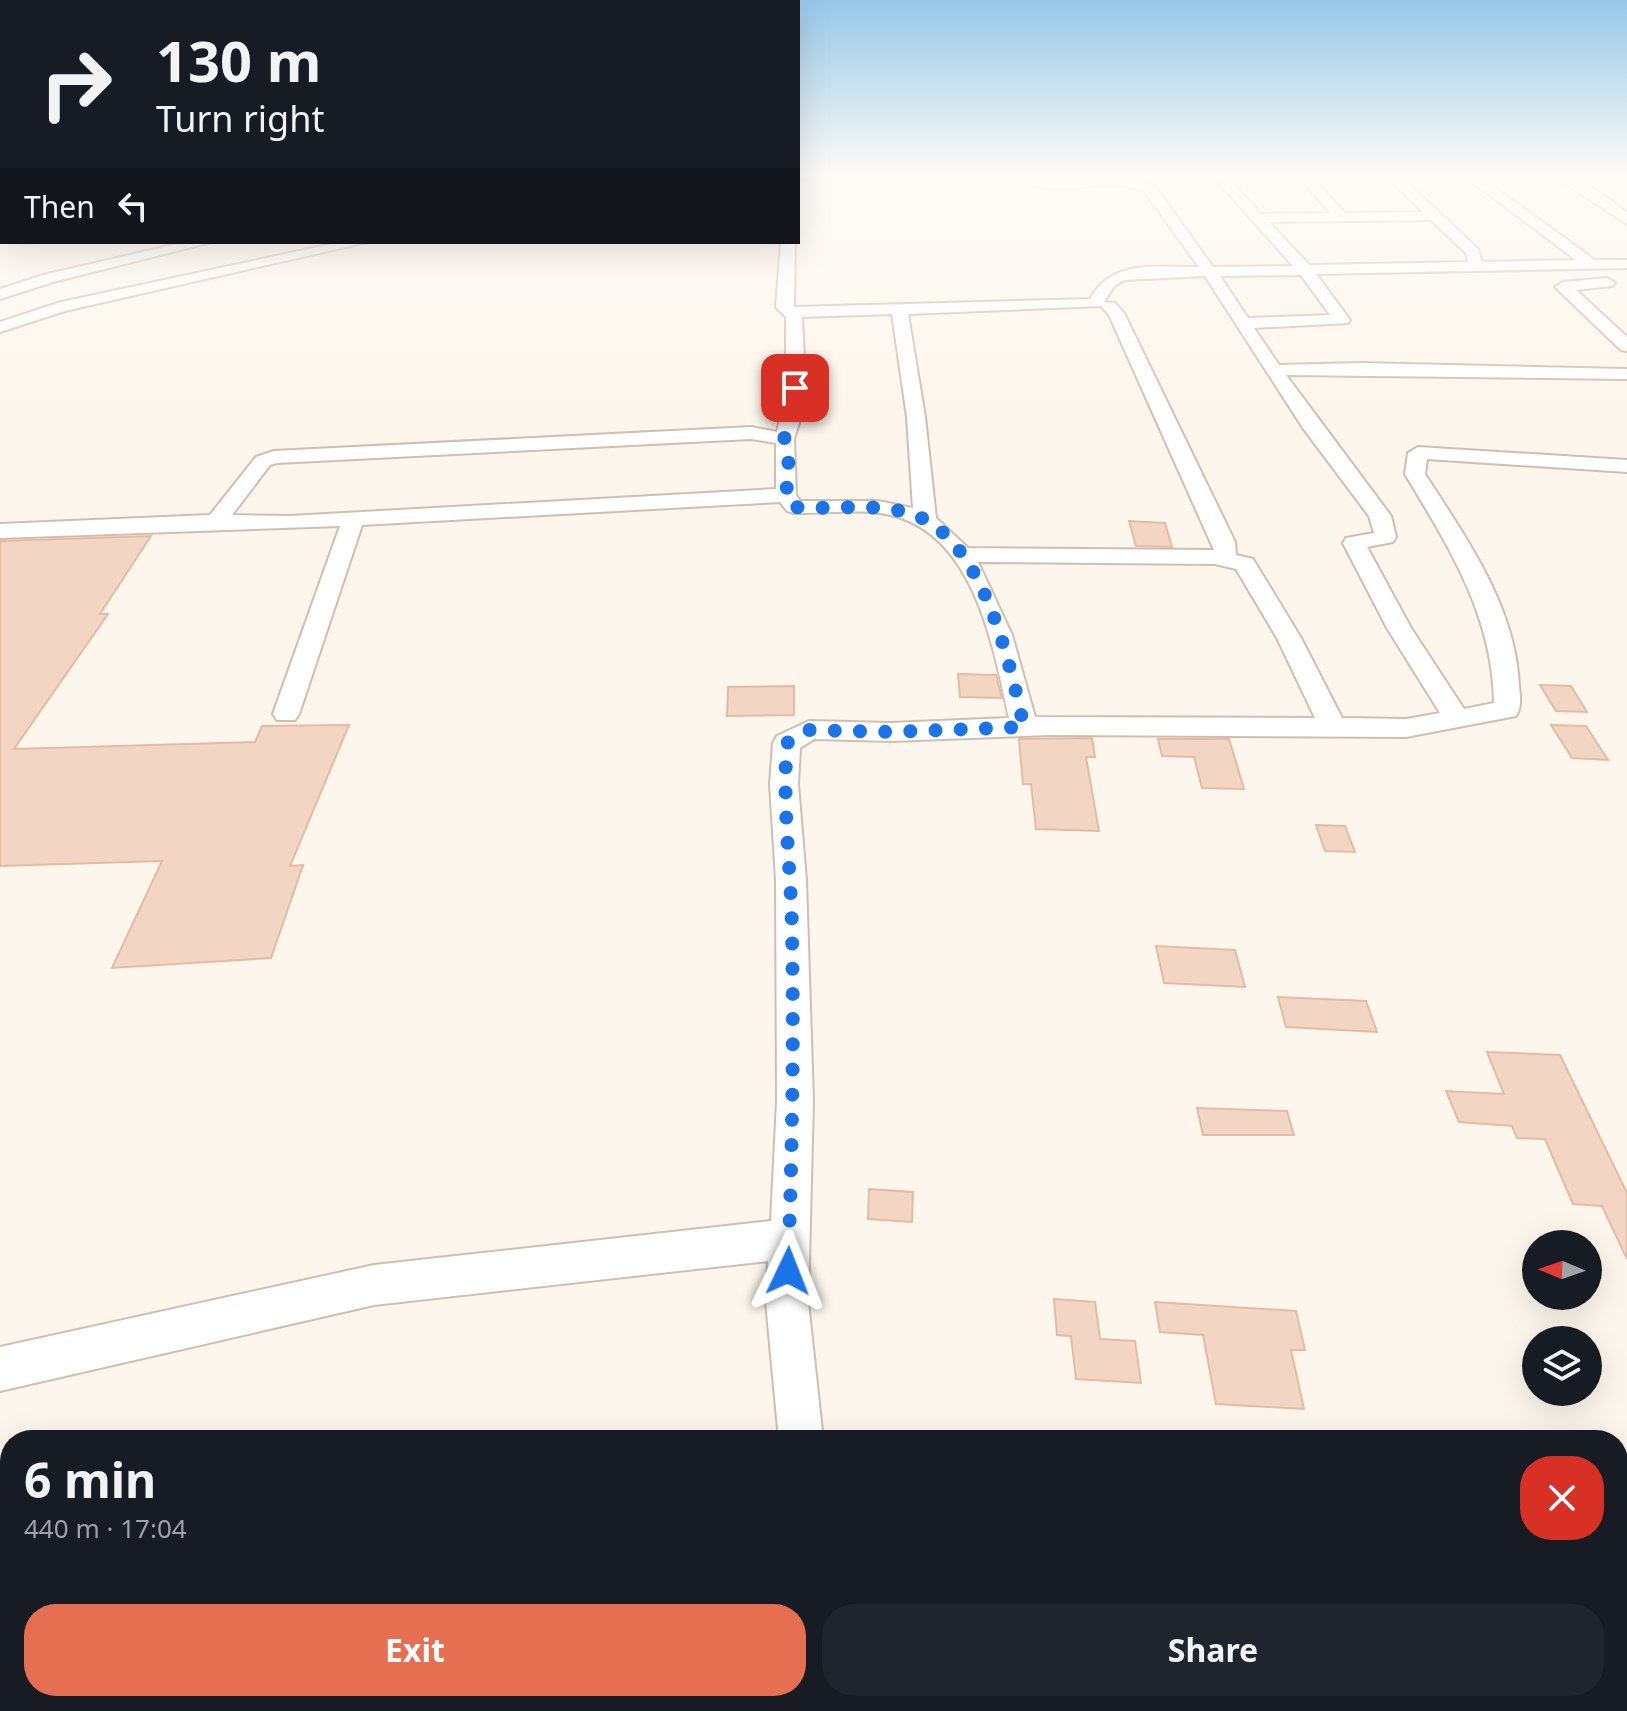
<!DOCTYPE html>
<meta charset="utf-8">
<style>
:root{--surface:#171b24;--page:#20242c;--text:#f1f3f6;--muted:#9ea1a6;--accent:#e76f51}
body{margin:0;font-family:"Noto Sans",sans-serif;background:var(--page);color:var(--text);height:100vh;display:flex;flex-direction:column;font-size:30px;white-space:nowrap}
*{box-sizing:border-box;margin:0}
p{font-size:26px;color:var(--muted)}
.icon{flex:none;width:44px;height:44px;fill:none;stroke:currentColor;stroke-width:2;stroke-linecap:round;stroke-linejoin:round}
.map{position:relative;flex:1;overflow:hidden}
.panel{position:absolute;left:0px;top:1430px;width:1628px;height:282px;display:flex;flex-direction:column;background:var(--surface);border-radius:32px 32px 0 0;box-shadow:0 8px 32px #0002}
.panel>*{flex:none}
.banner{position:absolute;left:0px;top:0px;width:800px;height:244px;box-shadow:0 8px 32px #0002;background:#171b24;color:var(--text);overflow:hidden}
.needle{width:52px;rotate:272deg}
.controls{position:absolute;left:1522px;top:1230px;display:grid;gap:16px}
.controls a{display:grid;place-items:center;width:80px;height:80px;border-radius:50%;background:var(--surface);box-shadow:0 8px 32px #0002;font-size:40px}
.pin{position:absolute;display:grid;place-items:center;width:68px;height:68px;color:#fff;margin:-34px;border-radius:16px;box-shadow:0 4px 12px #0006}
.me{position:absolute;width:88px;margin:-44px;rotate:2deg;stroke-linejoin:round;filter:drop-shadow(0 0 6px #0008)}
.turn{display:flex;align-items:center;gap:28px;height:168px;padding:0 24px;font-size:36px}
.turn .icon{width:104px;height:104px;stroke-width:2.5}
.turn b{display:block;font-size:56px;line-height:68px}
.then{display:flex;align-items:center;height:76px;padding:0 24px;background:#0003;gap:16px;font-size:30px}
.round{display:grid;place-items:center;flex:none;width:84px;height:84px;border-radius:32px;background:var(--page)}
.overview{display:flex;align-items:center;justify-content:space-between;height:136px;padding:0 24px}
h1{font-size:48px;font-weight:700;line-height:60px}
.cta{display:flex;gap:16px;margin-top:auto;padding:16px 24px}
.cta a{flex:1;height:92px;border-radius:32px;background:var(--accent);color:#fff;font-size:32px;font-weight:700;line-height:92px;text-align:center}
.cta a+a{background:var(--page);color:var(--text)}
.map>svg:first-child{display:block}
.building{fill:#f3d5c3;stroke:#e6bba3;stroke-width:2}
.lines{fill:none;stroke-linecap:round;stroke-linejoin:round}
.street-casing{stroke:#d1beb0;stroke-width:4}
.street{fill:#fff;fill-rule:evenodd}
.route{stroke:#1a73e8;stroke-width:14;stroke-dasharray:0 25.2}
</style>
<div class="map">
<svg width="1627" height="1711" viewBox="0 0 1627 1711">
<rect width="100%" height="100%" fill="#fdf6ec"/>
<g class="building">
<polygon points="1129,521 1165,523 1172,547 1136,546"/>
<polygon points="151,536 100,614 108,614 14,749 255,742 262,726 349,725 290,866 303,865 271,958 112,968 162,861 0,866 0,541"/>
<polygon points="958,674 996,675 1002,698 960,697"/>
<polygon points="1540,685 1571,686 1587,712 1556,711"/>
<polygon points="794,686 794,715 727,716 728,687"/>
<polygon points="1551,725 1586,726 1608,760 1572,758"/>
<polygon points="1092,738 1095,757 1086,757 1099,831 1036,829 1031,784 1023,784 1019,739"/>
<polygon points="1158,739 1229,739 1244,789 1202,788 1194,757 1162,756"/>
<polygon points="1316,825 1345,826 1355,852 1325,851"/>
<polygon points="1156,946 1235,950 1245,987 1164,983"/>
<polygon points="1278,997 1366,1001 1377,1032 1286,1027"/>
<polygon points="1487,1052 1560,1055 1627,1193 1627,1259 1602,1206 1573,1204 1545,1139 1517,1138 1512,1126 1459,1122 1446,1091 1504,1094"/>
<polygon points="1197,1108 1287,1111 1294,1135 1203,1135"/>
<polygon points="869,1189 913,1192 912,1222 868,1219"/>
<polygon points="1054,1299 1095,1302 1100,1339 1135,1341 1141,1383 1076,1379 1071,1336 1057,1335"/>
<polygon points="1155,1302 1296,1311 1305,1350 1291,1350 1304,1409 1216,1404 1203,1335 1160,1332"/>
</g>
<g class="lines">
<defs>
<g id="street">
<polygon points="798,176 817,176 798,181"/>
<path d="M1011 176 1126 179 1154 185 1213 267 1293 266 1213 176H1226L1261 214 1330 213 1298 176H1311L1345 213 1423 212 1386 176H1400L1478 249 1482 262 1576 260 1464 176H1479L1595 260H1627V268L1316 274 1350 320 1348 323 1254 328 1279 365 1362 363 1627 369V379L1286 375 1391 516 1396 537 1393 542 1367 547 1411 628 1464 709 1494 703C1493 616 1449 547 1405 474L1408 453 1418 447 1627 460V472L1427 459 1425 474C1466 538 1516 607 1519 686 1520 697 1522 707 1516 716L1406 737 1051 735 891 741 814 739 800 748 798 784 806 880 813 1101 808 1302 823 1440H779L766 1302 768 1261 374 1305 0 1391V1347L374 1265 771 1221 777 1101 776 880 770 784 773 743 777 736 809 721 891 723 1009 718C994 650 976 541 898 517 866 507 827 514 794 513L787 511 780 502 362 525 299 714 295 720H277L273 714 340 526 0 538V524L210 515 256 457 274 451 751 427 777 432 786 394V317L776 307 781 242H795L794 307 1090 299C1113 258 1156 268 1199 267L1144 191C1103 175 1049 203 1011 176ZM1431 220 1466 253 1468 262 1309 265 1269 222ZM1301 275 1330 315 1248 318 1220 276ZM1205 276 1303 428 1369 516 1374 533 1346 538 1343 543 1387 628 1440 713 1406 719 1342 718 1301 638 1256 564 1253 559 1236 555 1235 542 1124 313 1115 303 1104 302 1114 286 1125 280ZM1101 306 1109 315 1214 550 968 548 936 518 925 417 908 314ZM892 314 907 417 913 508 878 501H800L796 495 794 439 803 410 805 379 802 317ZM751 439 776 443V489L290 516 232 515 270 465 277 463ZM978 562 1215 564 1236 569 1277 638 1315 718 1035 717 1012 635Z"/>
<path d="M1554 176C1581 176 1606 196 1627 213V224Z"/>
<polygon points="186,242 212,242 53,282 0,299 0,289 43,275"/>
<polygon points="341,242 368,242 65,311 0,332 0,322 61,302"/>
<polygon points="1607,278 1615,283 1612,286 1576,290 1627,337 1627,351 1621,350 1555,287 1563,282"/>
<polygon points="1618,1548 1627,1550 1627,1598 1618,1596"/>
<polygon points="523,1702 607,1702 603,1711 519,1711"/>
<rect x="742" y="1702" width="52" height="9"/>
<rect x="926" y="1702" width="52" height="9"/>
</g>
</defs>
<use href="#street" class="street-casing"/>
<use href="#street" class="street"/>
</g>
<linearGradient id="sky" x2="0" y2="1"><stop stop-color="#97c7e8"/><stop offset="0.42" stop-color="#fefbf6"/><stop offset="1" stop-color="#fefbf6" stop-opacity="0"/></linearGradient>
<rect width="1627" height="416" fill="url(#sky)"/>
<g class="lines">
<path class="route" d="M788 1271C792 1157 794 1045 792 931 791 868 782 806 787 743L809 730 891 732 1024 727C1009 661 982 530 905 512 869 503 830 510 794 507L786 495 789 466 784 439 794 416 795 388"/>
</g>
</svg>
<div class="controls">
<a><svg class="needle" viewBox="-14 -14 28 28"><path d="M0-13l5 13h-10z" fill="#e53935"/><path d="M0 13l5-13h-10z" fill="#9ea1a6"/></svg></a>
<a><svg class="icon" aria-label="layers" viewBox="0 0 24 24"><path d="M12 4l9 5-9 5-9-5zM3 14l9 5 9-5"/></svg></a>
</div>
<div class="pin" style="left:795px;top:388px;background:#d93025"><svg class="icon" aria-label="arrive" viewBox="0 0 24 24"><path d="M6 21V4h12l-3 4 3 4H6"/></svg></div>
<svg class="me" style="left:788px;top:1271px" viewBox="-20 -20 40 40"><path d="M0-17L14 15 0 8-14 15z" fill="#1a73e8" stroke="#fff" stroke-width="4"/></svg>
<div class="banner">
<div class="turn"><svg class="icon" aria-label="right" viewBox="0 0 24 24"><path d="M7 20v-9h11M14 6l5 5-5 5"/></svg><div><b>130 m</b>Turn right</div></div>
<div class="then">Then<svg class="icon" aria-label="left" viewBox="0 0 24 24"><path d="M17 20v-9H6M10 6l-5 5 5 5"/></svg></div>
</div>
<section class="panel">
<div class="overview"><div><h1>6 min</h1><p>440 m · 17:04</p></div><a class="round" style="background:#d93025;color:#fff"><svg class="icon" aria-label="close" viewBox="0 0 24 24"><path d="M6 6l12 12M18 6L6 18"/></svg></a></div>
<div class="cta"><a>Exit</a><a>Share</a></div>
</section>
</div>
